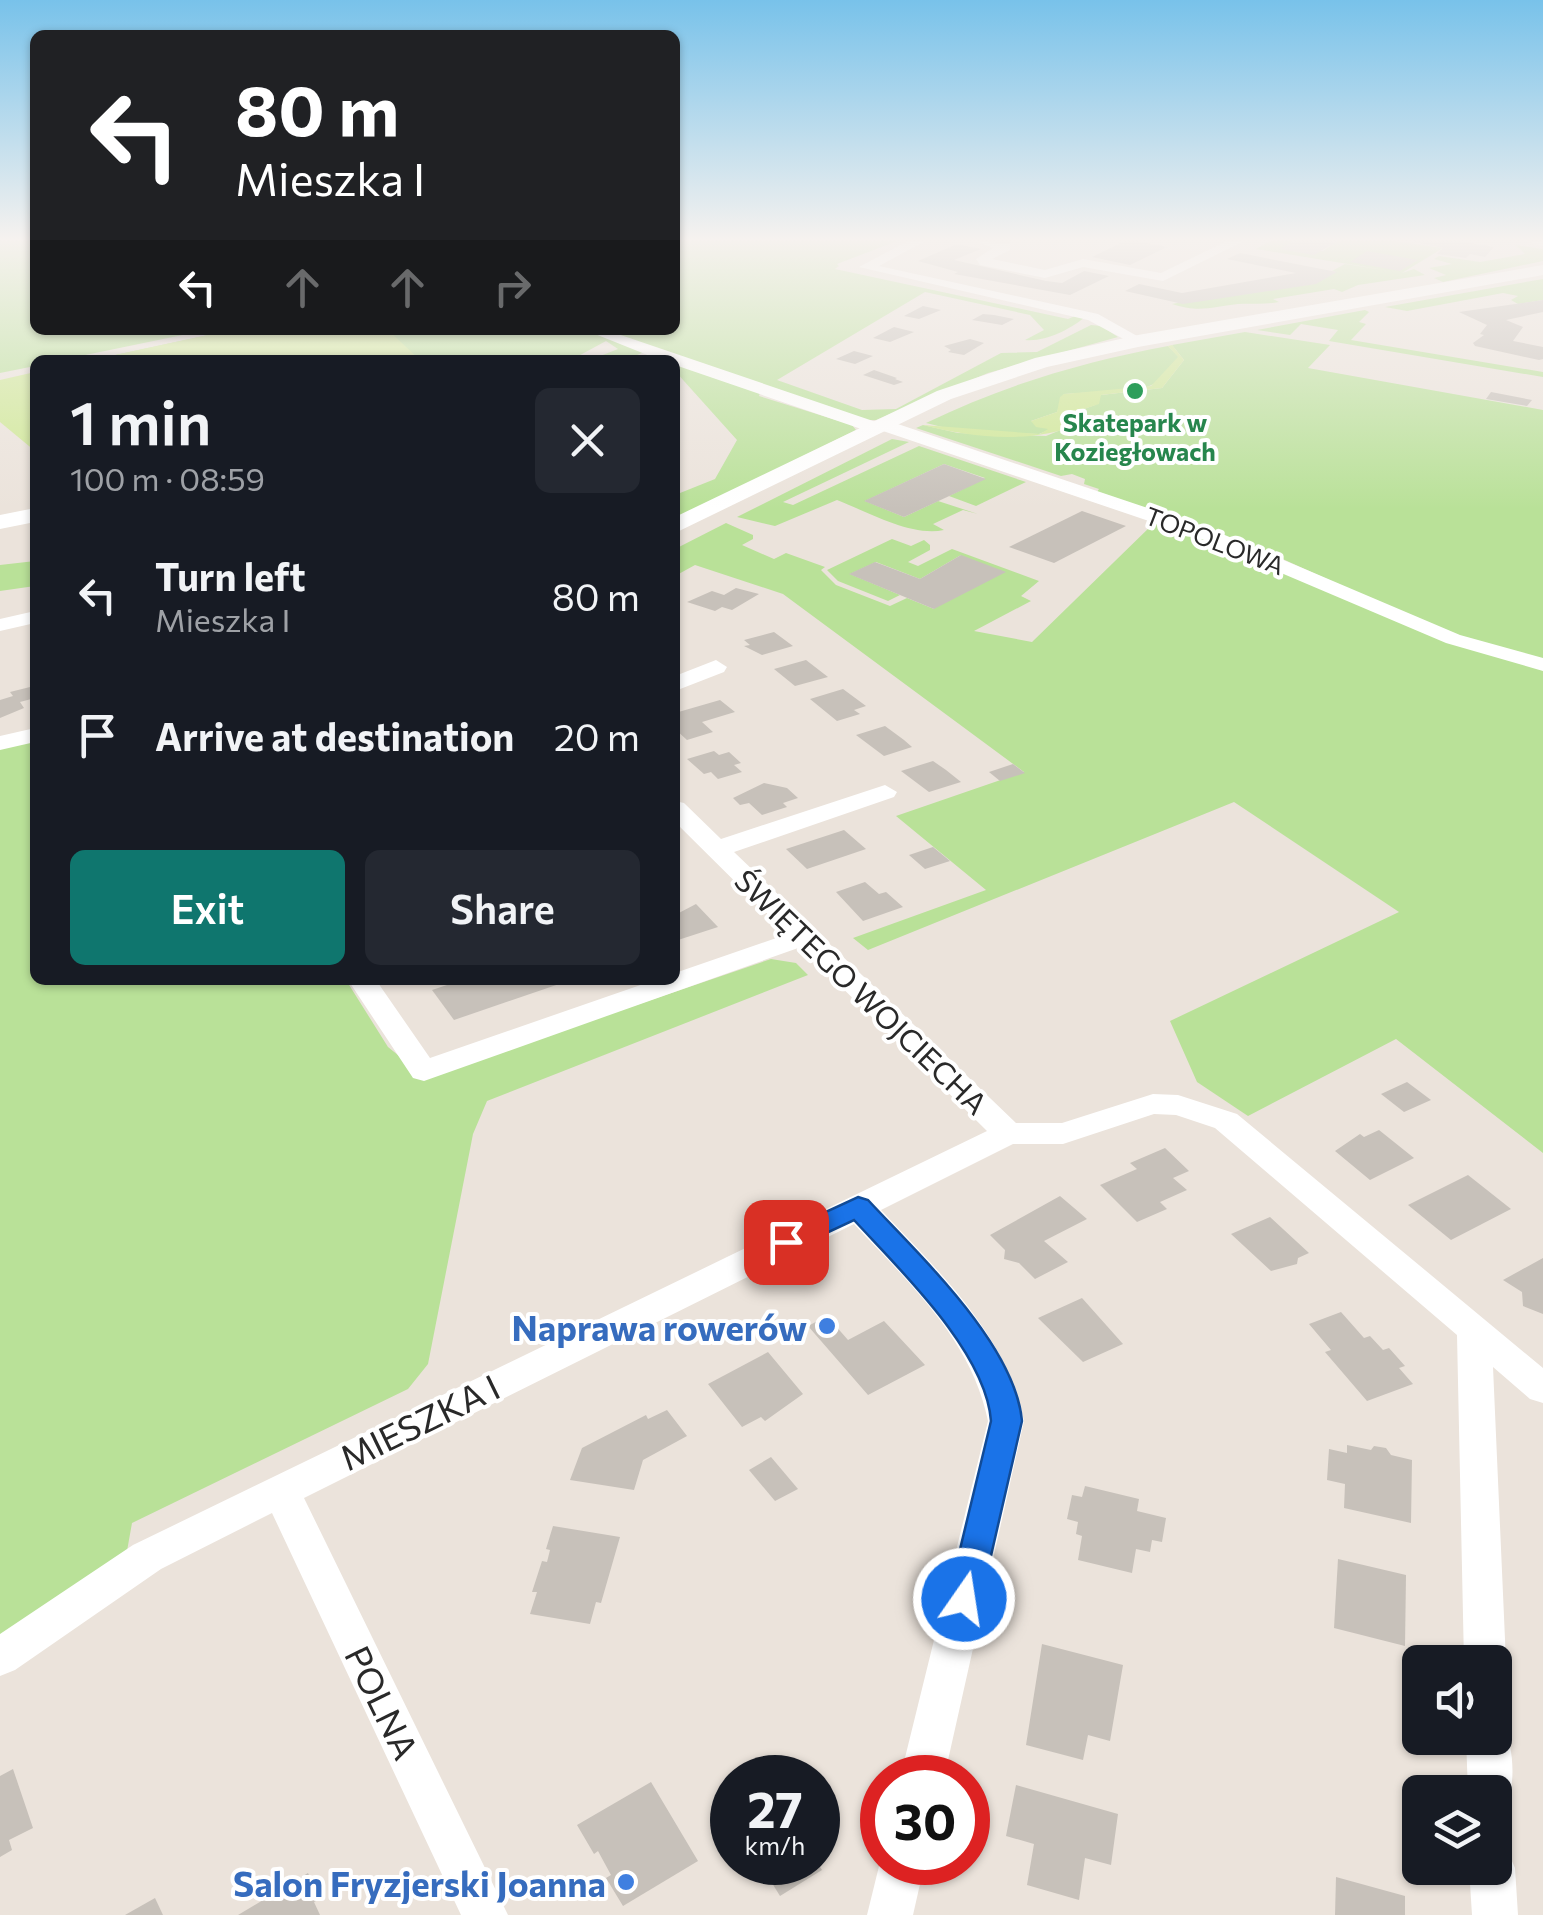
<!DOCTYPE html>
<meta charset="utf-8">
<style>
:root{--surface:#171b24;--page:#242831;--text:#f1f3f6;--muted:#9ea1a6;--accent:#0f766e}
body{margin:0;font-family:Commissioner,sans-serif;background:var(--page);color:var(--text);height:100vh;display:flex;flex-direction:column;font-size:38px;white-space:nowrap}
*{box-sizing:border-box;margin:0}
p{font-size:32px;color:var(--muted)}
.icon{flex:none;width:55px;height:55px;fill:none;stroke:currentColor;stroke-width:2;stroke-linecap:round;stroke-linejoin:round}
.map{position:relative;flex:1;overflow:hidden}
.panel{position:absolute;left:30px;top:355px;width:650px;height:630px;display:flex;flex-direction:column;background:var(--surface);border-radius:15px;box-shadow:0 2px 8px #0004}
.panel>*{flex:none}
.hud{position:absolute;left:30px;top:30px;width:650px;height:305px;border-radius:15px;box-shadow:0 2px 8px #0004;background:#202124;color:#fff;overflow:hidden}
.fabs{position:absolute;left:1402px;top:1645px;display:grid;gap:20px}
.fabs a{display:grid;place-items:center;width:110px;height:110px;border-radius:15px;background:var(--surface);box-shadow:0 2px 8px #0004;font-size:50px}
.speed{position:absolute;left:710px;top:1755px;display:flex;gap:20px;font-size:50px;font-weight:700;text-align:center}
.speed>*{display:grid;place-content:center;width:130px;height:130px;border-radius:50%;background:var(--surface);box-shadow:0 2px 8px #0004;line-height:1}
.speed small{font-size:25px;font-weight:400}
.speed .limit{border:15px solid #d22;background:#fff;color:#111}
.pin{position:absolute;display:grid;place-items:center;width:85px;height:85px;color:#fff;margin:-42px;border-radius:20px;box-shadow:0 5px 15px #0006}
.me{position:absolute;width:110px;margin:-55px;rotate:13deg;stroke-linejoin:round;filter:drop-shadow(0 0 8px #0008)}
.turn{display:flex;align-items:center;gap:35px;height:210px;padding:0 40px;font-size:45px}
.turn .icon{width:130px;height:130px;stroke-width:2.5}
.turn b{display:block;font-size:70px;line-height:85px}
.lanes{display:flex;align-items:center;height:95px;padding:0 40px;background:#0003;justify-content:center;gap:50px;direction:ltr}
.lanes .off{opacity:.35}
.round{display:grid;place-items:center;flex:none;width:105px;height:105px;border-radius:15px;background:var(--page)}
.head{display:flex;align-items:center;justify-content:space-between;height:170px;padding:0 40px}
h1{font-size:60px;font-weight:600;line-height:75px}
.cta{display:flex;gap:20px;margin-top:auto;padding:20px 40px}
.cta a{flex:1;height:115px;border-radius:15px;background:var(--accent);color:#fff;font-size:40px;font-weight:600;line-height:115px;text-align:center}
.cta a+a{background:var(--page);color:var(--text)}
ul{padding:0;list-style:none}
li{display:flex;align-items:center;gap:30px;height:140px;padding:0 40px}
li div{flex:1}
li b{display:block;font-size:38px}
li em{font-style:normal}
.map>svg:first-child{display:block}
.green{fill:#b9e198}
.pitch{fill:#cee894}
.building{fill:#c7c1ba}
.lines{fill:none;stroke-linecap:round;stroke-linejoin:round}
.minor{fill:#fff;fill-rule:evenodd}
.tertiary{fill:#fff;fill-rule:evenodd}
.route{fill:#1a73e8;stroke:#114b97;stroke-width:2.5}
.leisure-dot{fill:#2e9e5b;stroke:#fff;stroke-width:4}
.shop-dot{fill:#3f7fe0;stroke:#fff;stroke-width:4}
.labels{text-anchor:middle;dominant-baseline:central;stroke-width:8;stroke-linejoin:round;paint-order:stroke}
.far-leisure-label{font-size:25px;font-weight:bold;fill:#27864d;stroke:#fff}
.far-street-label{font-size:25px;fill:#292929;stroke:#fff}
.street-label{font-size:30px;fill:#292929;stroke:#fff}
.near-shop-label{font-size:35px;font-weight:bold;fill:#366cbe;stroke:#fff;text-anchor:end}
.near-street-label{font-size:35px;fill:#292929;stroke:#fff}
</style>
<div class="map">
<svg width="1543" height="1915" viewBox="0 0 1543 1915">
<rect width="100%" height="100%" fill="#ebe3db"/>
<g class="green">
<polygon points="0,241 35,241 35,330 207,330 61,360 35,360 35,366 0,373"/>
<path d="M675 241H897L837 264 839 266 835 269 1068 319 1075 316 1084 318C1068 330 1046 342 1025 340L1044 330 1030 315 925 292 777 380 862 410 896 409 1001 353 1037 352 1091 325 1101 326 1118 337 988 373 876 420H864L761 389 759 396 852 425 856 430 675 519V495L715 479 737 440 675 371V360L644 352 626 360H590L618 349 606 341 571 360H92L231 330H675Z"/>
<path d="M1270 241H1294L1282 249 1323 251 1338 241H1395L1443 248 1402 273 1414 269 1425 275 1358 285 1342 292 1334 289 1273 299 1279 302C1264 305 1252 303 1238 304 1211 307 1200 313 1172 304L1336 272 1332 271 1345 264 1391 271 1256 249Z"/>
<polygon points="1516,245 1543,249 1543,261 1443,282 1434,278 1446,275 1429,268 1452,264 1434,259 1439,256 1480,262 1525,254"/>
<polygon points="1543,279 1543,300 1518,304 1511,300 1518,296 1503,293 1407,311 1385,307"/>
<polygon points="1365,310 1369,312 1359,322 1366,324 1351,340 1543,372 1543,377 1329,341 1338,330 1301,324 1290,335 1257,330"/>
<polygon points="1245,332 1330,345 1308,368 1543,410 1543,660 1442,631 1276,556 1097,492 1099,489 1084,484 1085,479 1072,474 1061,476 916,428 923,425 958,433 1046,436 1080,422 1081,410 1095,405 1101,395 1162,388 1184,360 1172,345"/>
<path d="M1168 346 1179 357 1154 384 1142 389 1064 394 1057 412 1031 421 1051 429 1039 434 958 431 926 423C1004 385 1083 362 1168 346Z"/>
<path d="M892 439 909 442 783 502 793 505 919 446 1026 482 976 506 949 496 985 478 944 464 865 501 904 517 938 501 978 514 963 510 933 524 944 530C911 537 868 512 837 500L775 526 737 517Z"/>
<polygon points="726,523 753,535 753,539 742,545 774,559 786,553 825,567 821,570 836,585 890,606 907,598 934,609 961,555 920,579 876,562 850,574 900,595 888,601 838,581 827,570 892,539 911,546 924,540 930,545 930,550 908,562 918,566 952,549 1039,581 1021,596 1031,601 974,631 1032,642 1154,523 1228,546 1543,669 1543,1153 1396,1039 1248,1116 1197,1082 1170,1021 1399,912 1234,802 868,950 853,938 986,890 896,816 1024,772 783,594 695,565 675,576 675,549"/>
<polygon points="35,561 35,586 0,591 0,565"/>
<polygon points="35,739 35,980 346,980 388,1047 425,1077 771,959 796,963 808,975 487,1101 473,1134 428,1364 408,1389 132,1523 127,1551 0,1639 0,749"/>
</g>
<g class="pitch">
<polygon points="231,330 388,330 420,360 92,360"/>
<path d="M1172 345 1184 360 1162 388 1101 395 1099 404 1081 410 1079 424C1033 444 971 438 923 425L1040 434 1048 429 1036 427 1031 421 1057 412 1060 397 1064 394 1151 386 1178 357 1168 346Z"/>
<polygon points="35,372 35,451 0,422 0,380"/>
</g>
<g class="building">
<polygon points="1125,241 1137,241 1167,247 1130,265 1092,257"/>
<polygon points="1294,241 1338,241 1314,255 1280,249"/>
<polygon points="1410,241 1459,241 1494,247 1485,257 1470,254 1466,258 1437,254 1443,248"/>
<polygon points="957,244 981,249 954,260 1046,281 1062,283 1084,271 1109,276 1070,295 954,274 958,272 918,261"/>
<polygon points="1367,251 1418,260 1400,271 1350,262"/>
<polygon points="1240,253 1337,272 1316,284 1183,304 1125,291 1139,284 1182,293 1296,273 1227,259"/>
<polygon points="1543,300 1543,312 1506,320 1523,327 1513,341 1543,347 1543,359 1539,360 1475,346 1473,343 1484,335 1480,334 1487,325 1459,312"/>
<polygon points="923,306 941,310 919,319 904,316"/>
<polygon points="983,314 994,315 1014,319 1002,325 972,320"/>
<polygon points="894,327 914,332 890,342 873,338"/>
<polygon points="970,339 984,343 964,355 948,352 951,350 944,346"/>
<polygon points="854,351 873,356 855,364 836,359"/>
<polygon points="874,370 897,378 895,379 903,382 894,385 863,375"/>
<polygon points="1491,392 1532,400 1527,406 1486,399"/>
<polygon points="944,464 986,479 904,517 864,501"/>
<polygon points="1082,511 1126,526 1054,563 1009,547"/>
<polygon points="961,555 1006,572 934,609 849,574 875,562 920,579"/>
<polygon points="736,588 759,594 732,610 722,607 715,611 687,602 712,591 724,595"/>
<polygon points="774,632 793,646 762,655 744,646 750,645 744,640"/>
<polygon points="806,660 828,677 795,686 774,669"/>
<polygon points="34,686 35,698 20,702 24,708 0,718 0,700 13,696 10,692"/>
<polygon points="843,689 866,706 854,710 860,714 837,721 810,699"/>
<polygon points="720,700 735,712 702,722 713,732 687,740 675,729 675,713"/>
<polygon points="885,726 904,740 912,747 884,756 856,735"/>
<polygon points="714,751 719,755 729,752 741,763 734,765 742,772 718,779 711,772 704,774 687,759"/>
<polygon points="933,761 946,770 961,782 929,792 901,771"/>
<polygon points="1013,764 1025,773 1000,781 989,772"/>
<polygon points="764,783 787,788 798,798 783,803 787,807 762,815 749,803 740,805 733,798"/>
<polygon points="844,830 866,849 807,869 786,849"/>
<polygon points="933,847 950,861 925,869 909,855"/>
<polygon points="865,882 879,894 886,892 903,907 863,921 836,892"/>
<polygon points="696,904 718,927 675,941 675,915"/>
<polygon points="462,980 568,980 568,981 454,1020 432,990"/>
<polygon points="1407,1082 1431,1100 1404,1112 1381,1094"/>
<polygon points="1379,1130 1414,1158 1370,1180 1335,1151 1360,1134 1364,1137"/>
<polygon points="1165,1148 1189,1171 1173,1178 1187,1190 1160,1202 1167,1209 1137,1222 1100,1185 1137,1169 1130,1163"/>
<polygon points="1468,1175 1511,1209 1451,1240 1408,1205"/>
<polygon points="1060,1196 1087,1219 1044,1241 1068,1262 1035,1279 1019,1263 1004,1259 1005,1250 990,1235"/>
<polygon points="1270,1217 1309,1253 1298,1258 1297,1264 1271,1271 1231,1234"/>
<polygon points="1543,1258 1543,1314 1523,1306 1522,1292 1503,1280"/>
<polygon points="1082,1298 1123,1344 1083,1362 1038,1318"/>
<polygon points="1341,1312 1364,1338 1370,1336 1383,1350 1389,1348 1405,1366 1399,1368 1413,1384 1367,1401 1325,1352 1331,1350 1309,1324"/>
<polygon points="827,1316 848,1340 884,1321 925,1365 868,1395 808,1326"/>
<polygon points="768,1352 803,1394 765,1421 761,1417 742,1427 708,1384"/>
<polygon points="667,1410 687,1436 643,1460 634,1490 570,1480 582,1448 646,1415 648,1419"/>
<polygon points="1347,1445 1371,1450 1374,1446 1386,1448 1391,1455 1412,1460 1411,1523 1344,1508 1345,1484 1327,1480 1329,1449 1347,1453"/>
<polygon points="771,1457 798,1489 775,1501 749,1470"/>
<polygon points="1085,1486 1139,1499 1137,1511 1166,1518 1162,1542 1152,1540 1150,1552 1136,1549 1132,1573 1078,1560 1082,1536 1076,1534 1078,1522 1067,1519 1072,1495 1082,1497"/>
<polygon points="553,1526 620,1537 601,1603 596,1602 590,1624 530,1614 537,1592 532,1592 542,1561 547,1562 550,1550 546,1549"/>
<polygon points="1338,1559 1406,1575 1405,1646 1334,1628"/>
<polygon points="1042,1644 1123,1665 1110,1741 1088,1735 1083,1760 1026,1745"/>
<polygon points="13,1769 33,1828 9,1840 12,1850 0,1857 0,1776"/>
<polygon points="651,1782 698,1861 623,1906 606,1878 611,1875 598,1851 594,1854 577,1825"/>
<polygon points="1016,1785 1118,1814 1111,1865 1085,1858 1079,1900 1027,1885 1034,1844 1006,1836"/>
<polygon points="759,1862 817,1862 822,1870 780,1896"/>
<polygon points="308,1873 320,1899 314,1902 320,1915 238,1915"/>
<polygon points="1336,1877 1405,1896 1405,1915 1335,1915"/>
<polygon points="155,1898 163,1915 125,1915"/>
</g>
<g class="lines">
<g class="minor">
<polygon points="908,241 925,241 879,266 1098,314 1146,341 1133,344 1088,320 859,267"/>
<polygon points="976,241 1010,244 1010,250 992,259 1045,270 1083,259 1161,273 1227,241 1244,241 1163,281 1083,267 1045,278 980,265 976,259 993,248"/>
<polygon points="1532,241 1543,241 1543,246 1533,244"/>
<polygon points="585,330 606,330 876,422 889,421 1213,530 1460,635 1543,658 1543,671 1446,643 1199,538 883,431 870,432 675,365 675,360 660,360"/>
<polygon points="35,611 35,623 0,631 0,619"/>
<polygon points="716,660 727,667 724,672 675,691 675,676"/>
<polygon points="35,728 35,742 0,750 0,736"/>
<path d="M885 785 897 792 894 797 734 852 1016 1123H1062L1153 1094 1178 1095 1237 1114 1543 1368V1403L1530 1399 1493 1367 1506 1662 1500 1675 1495 1677V1662H1464L1457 1335 1215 1128 1176 1115 1154 1114 1063 1144H1013L881 1210C940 1273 1006 1334 1024 1421L944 1778H900L988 1421C972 1340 908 1282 854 1224L304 1498 508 1915H461L272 1513 161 1569 15 1670 0 1676V1634L133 1545 987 1131 801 947 424 1081 413 1078 348 980H376L430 1058 655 980H675V973L788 934 675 822V801L684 803 721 839Z"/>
<path d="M1495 1720 1503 1724C1514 1748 1516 1783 1506 1807L1495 1811V1792H1468L1466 1738H1495Z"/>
<polygon points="1495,1846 1508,1852 1515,1868 1518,1915 1472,1915 1469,1868 1495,1868"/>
<polygon points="882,1854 882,1862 925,1862 913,1915 867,1915"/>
</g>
<g class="tertiary">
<polygon points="1543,265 1543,275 1138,347 1047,367 951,399 675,533 675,517 937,391 1035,358 1138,335"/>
<polygon points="35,508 35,522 0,529 0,515"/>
</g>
</g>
<linearGradient id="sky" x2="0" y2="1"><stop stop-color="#78c2ea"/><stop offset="0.47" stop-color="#f6f2ef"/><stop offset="1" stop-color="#f6f2ef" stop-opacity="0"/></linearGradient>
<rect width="1543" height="509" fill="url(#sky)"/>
<path class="route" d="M858 1197 868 1200C919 1255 1015 1344 1022 1421L981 1599 976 1609 964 1614 953 1609 948 1599 991 1421C986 1352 900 1270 854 1220L786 1252 776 1249 772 1242 776 1235Z"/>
<circle class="leisure-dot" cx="1135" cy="391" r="10"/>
<g class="shop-dot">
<circle cx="827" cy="1326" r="10"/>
<circle cx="626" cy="1882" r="10"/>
</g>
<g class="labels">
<g class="far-leisure-label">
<text x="1135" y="422">Skatepark w<tspan x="1135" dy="29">Koziegłowach</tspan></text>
</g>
<g class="far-street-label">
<text transform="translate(1215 540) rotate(21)">TOPOLOWA</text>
</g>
<g class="street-label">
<text transform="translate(862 991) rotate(44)">ŚWIĘTEGO WOJCIECHA</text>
</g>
<g class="near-shop-label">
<text x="807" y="1326">Naprawa rowerów</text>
<text x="606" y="1882">Salon Fryzjerski Joanna</text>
</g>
<g class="near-street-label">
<text transform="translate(419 1421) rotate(-26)">MIESZKA I</text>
<text transform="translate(383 1702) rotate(64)">POLNA</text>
</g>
</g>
</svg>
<div class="fabs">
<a><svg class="icon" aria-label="sound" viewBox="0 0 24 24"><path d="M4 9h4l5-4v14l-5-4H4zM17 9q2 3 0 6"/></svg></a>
<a><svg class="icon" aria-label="layers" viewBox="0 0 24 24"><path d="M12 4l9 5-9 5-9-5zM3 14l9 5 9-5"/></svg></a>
</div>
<div class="speed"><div>27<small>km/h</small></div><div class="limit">30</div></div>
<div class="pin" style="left:786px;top:1242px;background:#d93025"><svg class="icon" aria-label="arrive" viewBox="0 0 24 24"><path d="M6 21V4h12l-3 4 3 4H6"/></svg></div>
<svg class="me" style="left:964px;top:1599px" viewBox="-20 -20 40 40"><circle r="17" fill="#1a73e8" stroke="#fff" stroke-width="3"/><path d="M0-11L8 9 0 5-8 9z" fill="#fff"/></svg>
<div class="hud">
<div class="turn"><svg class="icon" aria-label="left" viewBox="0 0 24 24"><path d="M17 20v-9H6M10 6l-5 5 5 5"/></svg><div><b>80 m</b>Mieszka I</div></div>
<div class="lanes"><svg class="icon" aria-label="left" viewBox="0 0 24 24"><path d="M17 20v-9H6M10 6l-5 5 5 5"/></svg><svg class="icon off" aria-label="ahead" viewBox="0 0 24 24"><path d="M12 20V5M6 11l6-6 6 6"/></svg><svg class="icon off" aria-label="ahead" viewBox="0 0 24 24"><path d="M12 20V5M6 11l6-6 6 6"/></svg><svg class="icon off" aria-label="right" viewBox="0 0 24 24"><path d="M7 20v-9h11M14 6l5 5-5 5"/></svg></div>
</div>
<section class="panel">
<div class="head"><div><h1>1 min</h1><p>100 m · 08:59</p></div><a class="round"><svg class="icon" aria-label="close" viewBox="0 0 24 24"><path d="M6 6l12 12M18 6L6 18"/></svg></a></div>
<ul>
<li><svg class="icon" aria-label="left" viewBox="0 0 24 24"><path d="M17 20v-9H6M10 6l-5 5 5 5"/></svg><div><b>Turn left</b><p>Mieszka I</p></div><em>80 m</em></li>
<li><svg class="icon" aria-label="arrive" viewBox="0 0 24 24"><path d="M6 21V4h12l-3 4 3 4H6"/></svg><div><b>Arrive at destination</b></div><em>20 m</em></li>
</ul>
<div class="cta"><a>Exit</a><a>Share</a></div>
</section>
</div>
